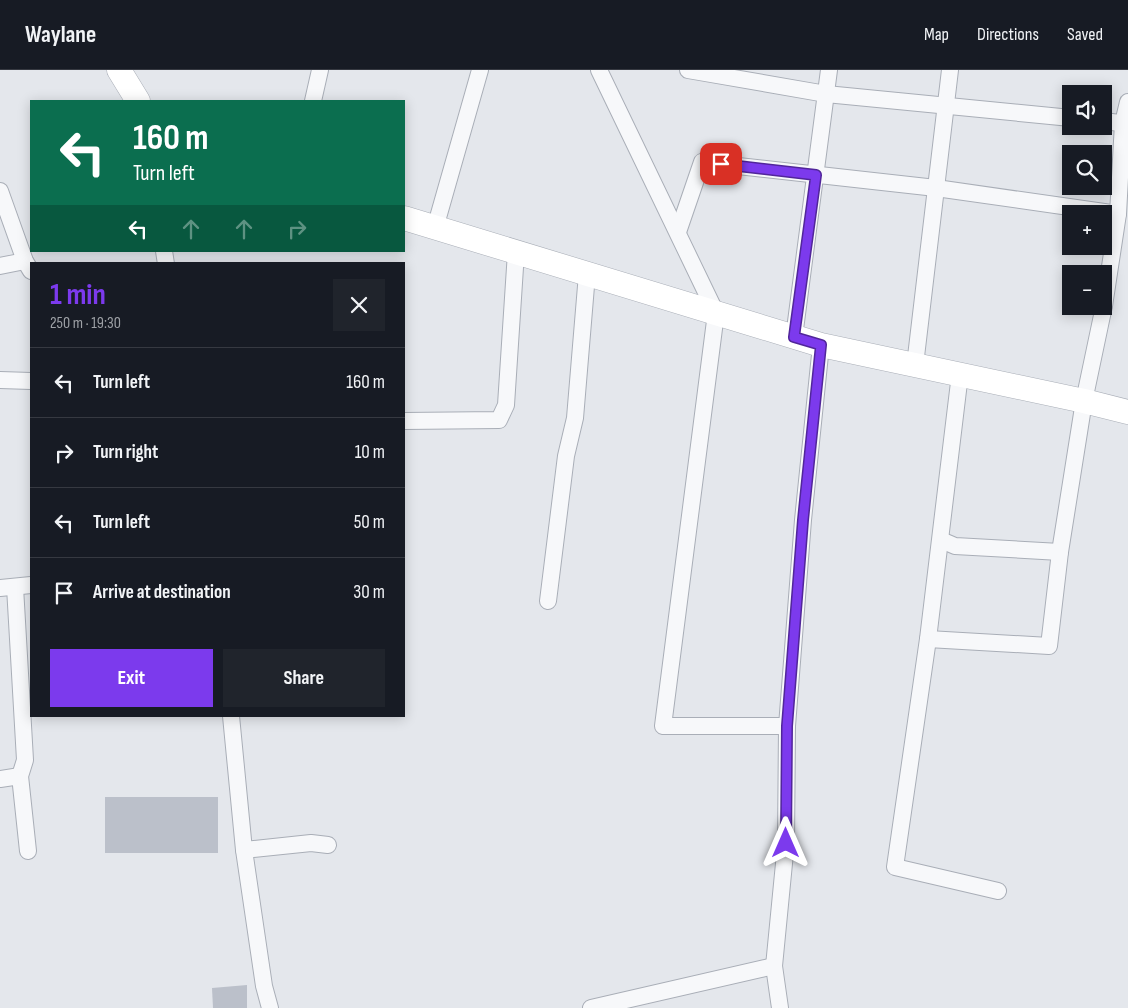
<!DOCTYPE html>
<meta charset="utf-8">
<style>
:root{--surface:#171b24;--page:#20242c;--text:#f1f3f6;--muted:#9ea1a6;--line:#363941;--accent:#7c3aed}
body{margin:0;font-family:"Sofia Sans Condensed",sans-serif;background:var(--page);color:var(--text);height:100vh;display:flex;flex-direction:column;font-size:19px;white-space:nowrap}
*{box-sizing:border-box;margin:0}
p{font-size:16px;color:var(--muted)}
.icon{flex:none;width:28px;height:28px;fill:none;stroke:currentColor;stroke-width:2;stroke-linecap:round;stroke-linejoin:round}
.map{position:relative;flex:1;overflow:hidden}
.sheet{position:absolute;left:30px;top:192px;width:375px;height:455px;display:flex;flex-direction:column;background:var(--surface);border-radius:0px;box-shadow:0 2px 12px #0003}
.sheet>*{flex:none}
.guide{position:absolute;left:30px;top:30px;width:375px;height:152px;border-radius:0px;box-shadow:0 2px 12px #0003;background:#0b6e4f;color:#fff;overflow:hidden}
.tools{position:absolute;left:1062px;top:15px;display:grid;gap:10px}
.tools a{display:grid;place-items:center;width:50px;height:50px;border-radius:0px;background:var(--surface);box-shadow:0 2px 12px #0003;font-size:25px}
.pin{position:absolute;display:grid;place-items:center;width:42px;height:42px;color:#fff;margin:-21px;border-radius:10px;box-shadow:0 2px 8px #0006}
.me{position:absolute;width:55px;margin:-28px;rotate:0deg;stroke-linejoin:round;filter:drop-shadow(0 0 4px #0008)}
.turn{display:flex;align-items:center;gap:18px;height:105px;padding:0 20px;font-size:22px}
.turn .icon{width:65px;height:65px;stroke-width:2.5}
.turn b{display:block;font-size:35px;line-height:42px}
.lanes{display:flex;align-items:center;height:48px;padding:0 20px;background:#0003;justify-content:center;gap:25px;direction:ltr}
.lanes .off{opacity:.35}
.round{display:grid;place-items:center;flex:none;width:52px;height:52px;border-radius:0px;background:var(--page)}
.headline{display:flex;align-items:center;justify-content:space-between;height:85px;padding:0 20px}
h1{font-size:30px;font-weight:700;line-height:38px;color:var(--accent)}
.button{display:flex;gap:10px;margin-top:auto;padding:10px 20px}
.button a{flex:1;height:58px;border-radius:0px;background:var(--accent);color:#fff;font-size:20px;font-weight:700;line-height:58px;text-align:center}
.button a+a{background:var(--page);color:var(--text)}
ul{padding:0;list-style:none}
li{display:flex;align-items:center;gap:15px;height:70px;padding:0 20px;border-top:1px solid var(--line)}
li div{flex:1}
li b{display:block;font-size:19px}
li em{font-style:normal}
header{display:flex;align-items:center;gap:30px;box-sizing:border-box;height:70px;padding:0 25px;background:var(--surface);border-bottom:1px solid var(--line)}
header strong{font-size:24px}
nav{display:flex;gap:28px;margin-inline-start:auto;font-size:18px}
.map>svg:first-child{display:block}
.building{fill:#bbc0ca}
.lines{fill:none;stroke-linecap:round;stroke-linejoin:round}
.street-casing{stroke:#a9aeb7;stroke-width:18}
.secondary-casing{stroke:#a9aeb7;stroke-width:25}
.street{stroke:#f7f8fa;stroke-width:16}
.secondary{stroke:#fff;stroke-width:24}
.route-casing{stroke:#51269a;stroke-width:12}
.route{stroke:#7c3aed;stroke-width:9}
</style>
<header>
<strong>Waylane</strong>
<nav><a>Map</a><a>Directions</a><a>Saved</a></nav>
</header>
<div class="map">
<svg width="1128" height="938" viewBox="0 0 1128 938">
<rect width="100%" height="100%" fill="#e4e7ec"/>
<g class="building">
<rect x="105" y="727" width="113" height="56"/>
<polygon points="247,915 247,938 213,938 212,918"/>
</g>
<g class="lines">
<defs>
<g id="street">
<polyline points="599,0 716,243 663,656 787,656"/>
<polyline points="688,0 826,24 1071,48"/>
<polyline points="313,31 320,0"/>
<polyline points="1104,51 1128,54"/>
<polyline points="0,121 25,191 31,201"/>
<polyline points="435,158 480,0"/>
<polyline points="678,162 702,92 936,118 1118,144"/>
<polyline points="164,181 166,194"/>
<polyline points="0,196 25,191"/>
<polyline points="1104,236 1118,144 1123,53 1128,32"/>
<polyline points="794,267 829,0"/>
<polyline points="915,295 950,0"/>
<polyline points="960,304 928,569 895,797 998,821"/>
<polyline points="0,310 31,311"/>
<polyline points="404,351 499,350 506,335 516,182"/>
<polyline points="941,470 955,476 1060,482"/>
<polyline points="15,517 25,690 20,706 28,781"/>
<polyline points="0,518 31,515"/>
<polyline points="548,531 566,386 575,348 587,204"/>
<polyline points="928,569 1049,576 1060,482 1084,331 1104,236"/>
<polyline points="231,646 244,780 264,916 270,938"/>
<polyline points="0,709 20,706"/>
<polyline points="244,780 311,773 328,775"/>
<polyline points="591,938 774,896"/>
<polyline points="780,938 774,896 786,773 787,656 803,450 821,275"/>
</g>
<g id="secondary">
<polyline points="119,0 138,31"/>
<polyline points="404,148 821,275 1084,331 1128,342"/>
</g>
</defs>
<use href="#street" class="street-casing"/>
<use href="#secondary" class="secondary-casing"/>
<use href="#street" class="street"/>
<use href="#secondary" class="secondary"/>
</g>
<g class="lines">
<defs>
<polyline id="route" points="721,94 816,105 794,267 821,275 803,450 787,656 786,773"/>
</defs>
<use href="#route" class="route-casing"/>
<use href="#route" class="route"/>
</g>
</svg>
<div class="tools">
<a><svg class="icon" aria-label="sound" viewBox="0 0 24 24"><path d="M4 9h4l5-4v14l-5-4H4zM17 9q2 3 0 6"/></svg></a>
<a><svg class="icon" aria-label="search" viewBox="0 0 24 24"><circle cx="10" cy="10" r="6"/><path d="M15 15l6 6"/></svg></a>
<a>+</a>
<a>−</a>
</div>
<div class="pin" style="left:721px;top:94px;background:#d93025"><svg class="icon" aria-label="arrive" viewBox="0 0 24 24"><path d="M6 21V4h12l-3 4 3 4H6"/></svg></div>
<svg class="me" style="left:786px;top:773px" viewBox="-20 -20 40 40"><path d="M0-17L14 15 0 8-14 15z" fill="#7c3aed" stroke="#fff" stroke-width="4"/></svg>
<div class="guide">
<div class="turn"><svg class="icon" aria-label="left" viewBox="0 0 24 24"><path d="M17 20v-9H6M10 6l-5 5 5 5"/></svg><div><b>160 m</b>Turn left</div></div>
<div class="lanes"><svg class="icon" aria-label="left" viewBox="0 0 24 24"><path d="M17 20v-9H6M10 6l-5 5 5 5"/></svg><svg class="icon off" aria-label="ahead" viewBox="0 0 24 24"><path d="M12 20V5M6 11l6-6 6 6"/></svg><svg class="icon off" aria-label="ahead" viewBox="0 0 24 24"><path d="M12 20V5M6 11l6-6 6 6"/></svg><svg class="icon off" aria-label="right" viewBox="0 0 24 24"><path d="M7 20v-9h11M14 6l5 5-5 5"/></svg></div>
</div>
<section class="sheet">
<div class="headline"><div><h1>1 min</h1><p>250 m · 19:30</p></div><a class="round"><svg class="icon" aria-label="close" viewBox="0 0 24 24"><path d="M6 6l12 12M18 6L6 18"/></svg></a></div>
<ul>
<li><svg class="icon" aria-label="left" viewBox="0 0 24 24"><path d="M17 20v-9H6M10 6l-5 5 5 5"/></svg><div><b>Turn left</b></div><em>160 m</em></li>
<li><svg class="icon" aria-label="right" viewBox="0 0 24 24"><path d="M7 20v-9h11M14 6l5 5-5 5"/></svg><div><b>Turn right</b></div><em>10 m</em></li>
<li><svg class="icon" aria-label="left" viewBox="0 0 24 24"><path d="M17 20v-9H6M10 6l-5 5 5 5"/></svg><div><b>Turn left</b></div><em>50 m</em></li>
<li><svg class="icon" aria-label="arrive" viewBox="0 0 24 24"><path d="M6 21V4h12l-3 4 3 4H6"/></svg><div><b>Arrive at destination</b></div><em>30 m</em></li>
</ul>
<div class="button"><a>Exit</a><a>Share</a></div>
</section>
</div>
